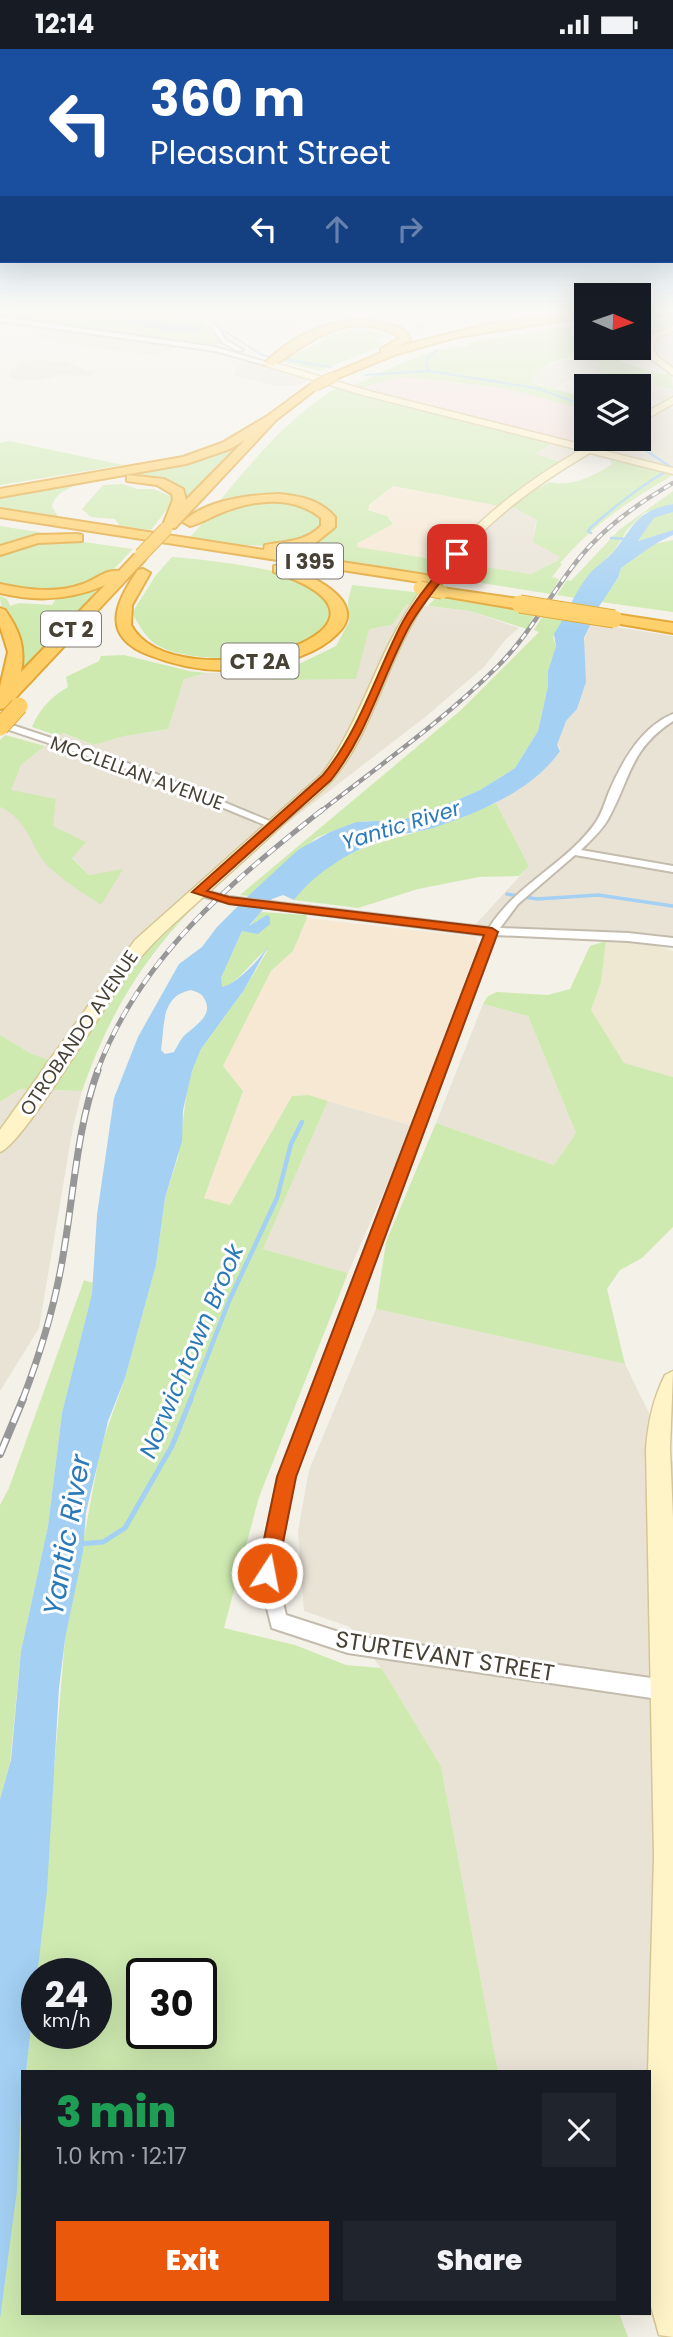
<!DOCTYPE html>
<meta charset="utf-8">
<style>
:root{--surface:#171b24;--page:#20242c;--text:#f1f3f6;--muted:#9ea1a6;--accent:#ea580c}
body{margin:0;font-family:Poppins,sans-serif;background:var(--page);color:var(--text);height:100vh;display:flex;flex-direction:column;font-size:26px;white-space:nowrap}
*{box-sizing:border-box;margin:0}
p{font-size:23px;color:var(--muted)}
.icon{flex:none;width:38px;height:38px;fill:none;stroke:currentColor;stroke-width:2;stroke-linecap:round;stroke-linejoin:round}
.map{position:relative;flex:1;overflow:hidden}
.details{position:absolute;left:21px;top:2021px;width:630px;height:245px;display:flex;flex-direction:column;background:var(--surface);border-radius:0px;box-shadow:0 7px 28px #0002}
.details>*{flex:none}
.hud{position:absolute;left:0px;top:0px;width:674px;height:214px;box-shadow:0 7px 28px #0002;background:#1a4fa0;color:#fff;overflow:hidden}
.needle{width:46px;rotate:92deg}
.buttons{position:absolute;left:574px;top:234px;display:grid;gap:14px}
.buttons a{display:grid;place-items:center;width:77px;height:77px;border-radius:0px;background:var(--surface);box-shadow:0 7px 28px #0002;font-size:35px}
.speed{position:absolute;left:21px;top:1909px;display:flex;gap:14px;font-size:35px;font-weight:700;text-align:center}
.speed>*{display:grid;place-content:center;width:91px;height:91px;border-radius:50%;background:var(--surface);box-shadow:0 7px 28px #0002;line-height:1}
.speed small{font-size:18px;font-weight:400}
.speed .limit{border:4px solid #111;border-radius:10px;background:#fff;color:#111}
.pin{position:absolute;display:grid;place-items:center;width:60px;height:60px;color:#fff;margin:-30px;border-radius:14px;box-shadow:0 4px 10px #0006}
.me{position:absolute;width:77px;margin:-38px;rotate:11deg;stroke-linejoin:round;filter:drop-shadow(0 0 5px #0008)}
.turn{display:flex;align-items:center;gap:24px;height:147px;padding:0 35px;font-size:32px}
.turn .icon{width:91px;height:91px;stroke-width:2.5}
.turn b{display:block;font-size:49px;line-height:60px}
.lanes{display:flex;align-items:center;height:66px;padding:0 35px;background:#0003;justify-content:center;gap:35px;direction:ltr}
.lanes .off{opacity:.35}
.round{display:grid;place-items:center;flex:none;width:74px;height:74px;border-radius:0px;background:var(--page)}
.head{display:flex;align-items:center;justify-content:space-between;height:119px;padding:0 35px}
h1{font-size:42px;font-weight:800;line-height:52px;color:#1e9e55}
.button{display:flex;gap:14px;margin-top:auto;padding:14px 35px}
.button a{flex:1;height:80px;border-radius:0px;background:var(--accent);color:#fff;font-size:28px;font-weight:800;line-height:80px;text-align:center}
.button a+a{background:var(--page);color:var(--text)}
.status{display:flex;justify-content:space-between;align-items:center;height:49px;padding:0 35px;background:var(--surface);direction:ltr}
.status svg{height:19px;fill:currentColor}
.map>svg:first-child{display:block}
.residential{fill:#e9e3d6}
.commercial{fill:#f7e8d3}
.industrial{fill:#e7e3dd}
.education{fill:#eee7d1}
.medical{fill:#f5dfdb}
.green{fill:#ceeab0;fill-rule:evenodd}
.water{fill:#a3d0f3;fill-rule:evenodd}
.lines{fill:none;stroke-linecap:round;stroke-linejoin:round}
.stream-far4{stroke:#a3d0f3;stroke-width:2}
.stream-far3{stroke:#a3d0f3;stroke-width:2.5}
.stream-far2{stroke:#a3d0f3;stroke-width:3.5}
.stream-far1{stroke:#a3d0f3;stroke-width:4.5}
.stream{stroke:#a3d0f3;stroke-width:5}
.street-casing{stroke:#c3bcad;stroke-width:4}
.secondary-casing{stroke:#d6c696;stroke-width:3}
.highway-casing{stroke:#e3a634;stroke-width:4}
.street{fill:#fff;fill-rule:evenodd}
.secondary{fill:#fff3c8;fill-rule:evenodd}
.highway{fill:#ffd069;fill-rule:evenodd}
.rail-far3-casing{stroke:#979797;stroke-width:4.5}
.rail-far2-casing{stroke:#979797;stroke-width:5}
.rail-far1-casing{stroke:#979797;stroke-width:7}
.rail-casing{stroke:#979797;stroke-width:8}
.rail-far3{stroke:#fff;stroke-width:2.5;stroke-dasharray:7;stroke-linecap:butt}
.rail-far2{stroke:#fff;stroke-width:3.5;stroke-dasharray:10;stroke-linecap:butt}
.rail-far1{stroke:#fff;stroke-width:4.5;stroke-dasharray:13;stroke-linecap:butt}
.rail{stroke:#fff;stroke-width:5;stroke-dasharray:17;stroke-linecap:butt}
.highway-bridge-far2-casing{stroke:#e3a634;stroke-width:12;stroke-linecap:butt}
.highway-bridge-far1-casing{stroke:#e3a634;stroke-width:15;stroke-linecap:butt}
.highway-bridge-casing{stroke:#e3a634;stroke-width:19;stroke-linecap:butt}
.highway-bridge-far2{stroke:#ffd069;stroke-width:10}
.highway-bridge-far1{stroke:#ffd069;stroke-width:13}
.highway-bridge{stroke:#ffd069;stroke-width:17}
.route{fill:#ea580c;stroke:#983908;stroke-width:2}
.labels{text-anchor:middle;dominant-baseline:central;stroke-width:6;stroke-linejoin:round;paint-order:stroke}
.far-street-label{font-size:19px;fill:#484236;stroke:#fff}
.shield{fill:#fff;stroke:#7f7b72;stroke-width:2}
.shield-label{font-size:21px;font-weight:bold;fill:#484236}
.far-water-label{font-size:21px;font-style:italic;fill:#2b79b8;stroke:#fff}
.street-label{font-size:23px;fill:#484236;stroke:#fff}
.water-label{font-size:24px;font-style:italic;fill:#2b79b8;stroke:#fff}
.near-water-label{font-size:28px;font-style:italic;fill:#2b79b8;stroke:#fff}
</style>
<div class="status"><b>12:14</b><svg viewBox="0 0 49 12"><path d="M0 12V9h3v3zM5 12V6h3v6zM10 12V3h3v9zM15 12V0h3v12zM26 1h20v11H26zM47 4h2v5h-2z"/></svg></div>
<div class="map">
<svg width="673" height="2288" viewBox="0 0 673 2288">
<rect width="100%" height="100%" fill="#f4f1e8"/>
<g class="residential">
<polygon points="266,263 321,263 279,271 303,274 288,287 265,288 261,286 266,284 264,282 237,284 223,281 213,273 231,267 267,270 271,265"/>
<polygon points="39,276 171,295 178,298 154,306 87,298 34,288 32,283"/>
<polygon points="574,308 602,314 593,321 595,323 673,340 673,348 666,353 639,347 639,338 599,338 569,331 554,340 531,332 533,326 544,318"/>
<polygon points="40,311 67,313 95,324 90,327 60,326 42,331 23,331 12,329 8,324 22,312"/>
<polygon points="243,311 252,313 311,331 293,337 274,337 232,326"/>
<polygon points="667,359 673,360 673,420 597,401 613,390 639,390 639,375"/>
<polygon points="555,392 588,401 566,414 534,405"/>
<polygon points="509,457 537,471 534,481 561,509 531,525 458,514 481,486"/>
<polygon points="407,555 470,562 519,579 506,590 484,618 424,669 146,883 115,916 53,1012 32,1005 0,986 0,758 15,765 29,785 89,826 72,808 85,793 53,777 10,741 21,716 62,684 94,696 125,687 168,680 184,630 207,624 242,623 271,631 369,580 392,576"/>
<polygon points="590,574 673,587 673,889 659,885 538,882 475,876 529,817 496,754 561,700 557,696 566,672 577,660 586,633 583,595"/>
<polygon points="483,955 528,967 576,1084 554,1116 436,1074"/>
<polygon points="20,1040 82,1042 73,1078 39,1279 0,1342 0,1053"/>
<polygon points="328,1052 413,1077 348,1224 263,1200"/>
<polygon points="376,1260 625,1315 673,1413 673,2269 617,2265 649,2264 649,2023 498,2023 441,1717 386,1626 350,1578 304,1562 298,1482 309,1421"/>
</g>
<g class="commercial">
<polygon points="393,437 416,441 499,457 445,512 358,499 356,498 358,494 393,475 391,470 367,459"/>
<polygon points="307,869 475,888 480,897 413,1077 309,1046 292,1047 230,1156 204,1149 243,1042 223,1017 271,922 293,902"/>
</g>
<polygon class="industrial" points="673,281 673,319 654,301 659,289"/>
<polygon class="education" points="606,892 652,895 673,902 673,1028 624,1014 591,961 601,933"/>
<polygon class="medical" points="402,328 509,340 582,359 586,361 586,390 604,390 588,401 355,341 390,329"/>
<g class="green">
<polygon points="0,263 179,263 206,277 220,294 212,297 0,267"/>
<path d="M673 268V276L658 281 653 287 641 292 643 304 599 305 658 325H671L673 340 595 323 593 321 601 314C575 305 554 308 533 326L531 332 538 336 586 348V361L509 340 434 331 397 328 358 340 353 337C385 321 433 297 468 297L470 293 573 277 586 275V299H639V271L663 272Z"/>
<polygon points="355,280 388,285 376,290 382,297 319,322 280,312 323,292 325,287"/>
<path d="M336 339 552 394 535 405 564 414 519 440 499 457 393 437 369 456 368 461 387 467 393 475 358 494 357 498 445 512 431 526 269 502C290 497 320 496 332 477L323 459 252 448 218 454C253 411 289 368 336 339Z"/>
<polygon points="9,392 123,416 0,436 0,394"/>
<path d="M235 398 187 450C177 425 128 427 105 429Z"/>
<path d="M613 410 673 423V426C629 452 595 474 560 514L562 515 552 528 559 530 551 545 450 529 458 514 531 525 558 511 560 508 533 493 537 471 512 458 531 443 550 433C572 439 594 426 613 415L609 412Z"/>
<path d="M87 431C77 438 56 440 52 457L58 468 0 461V445Z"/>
<polygon points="122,435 138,440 153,440 173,448 170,456 151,481 120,477 115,470 91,468 82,460 103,436"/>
<polygon points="673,442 673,455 644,464 627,481 614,502 588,527 575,549 557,546 567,531 571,532 619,481"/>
<path d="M262 451 300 455 323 469V479C285 507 234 495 190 488L211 465Z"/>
<polygon points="673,463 673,481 638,492 654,469"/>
<polygon points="0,477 57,486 0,498"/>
<polygon points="673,491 673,563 601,553 618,530 621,519 654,495"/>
<path d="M77 492 133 500C123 510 114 522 101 529 73 544 29 547 0 535V505L37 493Z"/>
<path d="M172 508C201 510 305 521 321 542 326 549 330 559 333 567L320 587 293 600 285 597C260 614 179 613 154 594 144 586 138 574 132 564L156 526Z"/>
<polygon points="352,536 422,544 413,556 407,555 392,576 369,580 356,630 271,631 242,623 299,615 336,597 349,573 348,552"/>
<path d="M0 541 7 544 97 542 23 621 17 622C35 582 0 576 0 547L7 550 10 557 19 554 52 556 57 548 25 549 0 545Z"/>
<polygon points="438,546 537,562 527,580 470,562 428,557"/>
<polygon points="545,563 566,567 553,588 556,597 548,622 548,637 538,682 515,719 480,741 423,766 399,771 356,773 330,783 316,789 248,847 240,846 461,661 539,583 534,581"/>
<path d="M124 606 189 622 207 624 184 630 168 680 125 687 94 696 63 684 58 687 32 678C40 659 51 648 68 638L66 628 99 612 101 607Z"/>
<path d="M5 686 45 697 21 716 11 741 56 750 53 777 86 793 72 809 89 826 123 820 101 856C85 845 66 834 51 820 29 800 31 772 0 758V691Z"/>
<path d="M496 754 529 817 519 827 479 828 418 840 358 859 294 851C334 794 397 793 455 771 469 766 482 759 496 754Z"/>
<path d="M192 860C140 913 106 972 82 1042L52 1041 132 916Z"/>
<path d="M261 863 306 866 307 869 293 902 271 922 223 1017 243 1042 204 1149 230 1156 292 1047 309 1046 328 1052 263 1200 348 1224 259 1448 224 1579 295 1596 346 1616 381 1619 386 1626 441 1717 498 2023H26L37 1929V1984H96V1925H37L65 1590 101 1397 125 1329 156 1216 165 1149 178 1108 187 1042 192 1022 201 1000 244 941 266 904 267 900C252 912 242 929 224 939L220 936 221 929 242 882 250 883 258 871 249 878ZM142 1925H201V1984H142Z"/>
<polygon points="606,892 601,933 591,961 624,1014 673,1028 673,1178 642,1209 620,1221 607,1240 625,1315 376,1260 386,1193 436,1074 554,1116 576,1084 528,967 483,955 488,947 497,943 548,946 570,940 590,897"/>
<polygon points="0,986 32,1005 53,1012 38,1041 20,1040 0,1053"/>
<polygon points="84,1231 93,1234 92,1247 62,1364 48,1477 21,1602 10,1714 0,1750 0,1456 9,1439"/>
<polygon points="23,2053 23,2264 619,2264 628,2288 0,2288 0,2251"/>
</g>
<g class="water">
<polygon points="136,271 193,277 206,282 174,284 126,273"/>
<path d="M673 455V463L654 469 638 492 673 481V486C654 494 638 507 621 519L618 529 598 559 584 589 586 633 577 660 566 672 557 696 560 702C532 742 478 764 433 779 419 783 405 784 391 788 355 799 316 822 294 851L283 846 272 850 249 877 267 866 270 868V875L258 885 242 882 221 929 222 938C237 935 261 909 269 896L244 941 201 1000 192 1022 183 1061 182 1092 165 1149 156 1216 125 1329 108 1372 86 1463 83 1503 65 1590 59 1639 47 1841 26 2023H23L17 2141 0 2270V1750L11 1711 21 1602 48 1477 62 1364 92 1245 97 1166 114 1049 138 988 179 915 202 898 217 878 248 847 298 801 330 783 356 773 399 771 423 766 480 741 515 719 538 682 548 637V622L556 597 554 585C566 567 574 545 587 528 595 517 607 511 615 501 636 474 637 462 673 455ZM191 941C197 943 202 944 205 951 214 968 192 978 183 988 179 993 177 998 174 1003L165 1005 161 1001C165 977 160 947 191 941Z"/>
</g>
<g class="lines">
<g class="stream-far4">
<polyline points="114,263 136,272"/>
<polyline points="418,280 439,263"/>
<polyline points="223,281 262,306 273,309"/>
<polyline points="282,310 331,318"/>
<polyline points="429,322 426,317 427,309 437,301"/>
<polyline points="365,326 429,322 536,339 586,357"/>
<polyline points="629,390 634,393"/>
</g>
<g class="stream-far3">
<polyline points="632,392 672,419"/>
<path d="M591 484 588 482 590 479C614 458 637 439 665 423"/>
<polyline points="611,489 628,490"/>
</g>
<polyline class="stream-far2" points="507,845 537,850 598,846 673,857"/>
<polyline class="stream-far1" points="190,1352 229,1252 277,1149 291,1095 302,1073"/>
<polyline class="stream" points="78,1495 103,1493 125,1479 172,1397 191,1350"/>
<defs>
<g id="street">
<polygon points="186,263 192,263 215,275 226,291 243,301 238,302 222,293 211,277"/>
<polygon points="0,268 215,298 272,315 269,317 215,302 0,272"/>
<path d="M673 665V672C629 700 630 732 607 772 600 783 590 792 581 801L673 817V823L575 806 518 855 500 879 628 884 673 889V897L628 892 496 886 294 1428 276 1524 286 1566 348 1586 665 1631 672 1634V1648L665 1651 348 1604 272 1579 258 1524 278 1428 485 886 229 854 194 845 193 843 198 840 229 848 489 879C517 834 567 815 596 773 602 764 605 753 609 743 622 713 641 678 673 665Z"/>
<polygon points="0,672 142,719 279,776 270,778 136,723 0,678"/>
</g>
<g id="secondary">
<polygon points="673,277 673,282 657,289 653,298 658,308 673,319 673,326 652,311 645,298 651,286"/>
<path d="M269 312 369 342 588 397 600 390H612L597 400 673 419V425L590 404C506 453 443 508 400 598 379 642 365 692 333 730 321 744 304 756 290 769 260 797 230 824 200 851 175 874 149 895 129 923 107 952 23 1096 0 1103V1081L135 891 322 725C351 686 367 640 388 597 433 507 495 451 580 401L363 346 266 317Z"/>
<polygon points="673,348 673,355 639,374 639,367"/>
<path d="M673 1322 670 1400 673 1469V2288L659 2286 649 2250 648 2023 654 1808 646 1400C648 1373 653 1350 665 1326Z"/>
</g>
<g id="highway">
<path d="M586 263V268L457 288 397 305 333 331 329 330V326L381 304V300L400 289 399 287C349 259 312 291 273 317L264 315C295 284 339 264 383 274 394 276 406 279 410 290L400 297 489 275Z"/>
<polygon points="639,263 671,263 666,266 639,267"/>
<polygon points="311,335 320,337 276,371 175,479 165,479 163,476 173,451 172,445 157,436 127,432 127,426 164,430 183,440 186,451 245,391 230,400 186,415 0,448 0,440 183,408 222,394 266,368"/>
<path d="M279 445C301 447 320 451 335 468V478L314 495 277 503 426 526 433 530 426 534 0 468V460L264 501 265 496C286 492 305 493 321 477V469C294 447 258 450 226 462 214 466 202 474 190 477L183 473C205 451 250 446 279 445Z"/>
<polygon points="77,485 82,486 82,492 38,494 0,506 0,497 37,486"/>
<path d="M139 505 146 509 144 512 6 659 0 660V638L8 603 0 577V559L5 561C19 581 26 598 21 623L105 536C71 551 36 553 0 544V535C27 541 56 545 83 535 95 531 106 520 119 522L134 506Z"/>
<path d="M279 516C304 522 373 552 337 585 317 605 286 613 259 618 222 625 184 620 149 606 100 587 115 554 138 521L143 520 150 524 132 556 131 576C173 657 447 580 274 523V517Z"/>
<polygon points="442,539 519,550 527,555 519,560 437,546 435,543"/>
<polygon points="614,565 673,574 673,584 609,573 606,570 609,567"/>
</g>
</defs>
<use href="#street" class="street-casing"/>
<use href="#secondary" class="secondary-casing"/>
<use href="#highway" class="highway-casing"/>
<use href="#street" class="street"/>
<use href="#secondary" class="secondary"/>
<use href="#highway" class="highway"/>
<defs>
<path id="rail-far3" d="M320 763C380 716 444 671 498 617 531 584 552 542 581 507 607 476 639 454 673 434"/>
<path id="rail-far2" d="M97 1023C139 909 230 834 322 761"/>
<path id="rail-far1" d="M22 1352C41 1303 56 1253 64 1201 74 1142 77 1079 98 1021"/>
<polyline id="rail" points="0,1405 23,1350"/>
</defs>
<use href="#rail-far3" class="rail-far3-casing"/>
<use href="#rail-far2" class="rail-far2-casing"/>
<use href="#rail-far1" class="rail-far1-casing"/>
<use href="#rail" class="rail-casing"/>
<use href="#rail-far3" class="rail-far3"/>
<use href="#rail-far2" class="rail-far2"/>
<use href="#rail-far1" class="rail-far1"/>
<use href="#rail" class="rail"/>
<defs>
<polyline id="highway-bridge-far2" points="315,337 333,328"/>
<g id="highway-bridge-far1">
<polyline points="141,506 166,480"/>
<polyline points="420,539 442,543"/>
<polyline points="519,555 531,557"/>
</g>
<g id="highway-bridge">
<polyline points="520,555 614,570"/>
<polyline points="0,678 19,657"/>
</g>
</defs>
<use href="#highway-bridge-far2" class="highway-bridge-far2-casing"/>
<use href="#highway-bridge-far1" class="highway-bridge-far1-casing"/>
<use href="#highway-bridge" class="highway-bridge-casing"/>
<use href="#highway-bridge-far2" class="highway-bridge-far2"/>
<use href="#highway-bridge-far1" class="highway-bridge-far1"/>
<use href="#highway-bridge" class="highway-bridge"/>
</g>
<linearGradient id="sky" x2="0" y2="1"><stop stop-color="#8cbfec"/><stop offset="0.45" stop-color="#faf9f5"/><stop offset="1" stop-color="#faf9f5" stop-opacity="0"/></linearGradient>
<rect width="673" height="583" fill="url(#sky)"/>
<path class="route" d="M454 503 461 505C445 529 424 551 410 576 381 629 369 683 331 731L207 842 229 848 492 879 498 883 296 1428 277 1524 274 1531 267 1534 260 1531 257 1524 277 1428 484 886 229 855 192 843 323 726C359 682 375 628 400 578 413 552 436 527 454 503Z"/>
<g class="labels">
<g class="far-street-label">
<text transform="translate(137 724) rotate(20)">MCCLELLAN AVENUE</text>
<text transform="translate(79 984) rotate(-56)">OTROBANDO AVENUE</text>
</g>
<g class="shield">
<rect x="277" y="494.5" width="66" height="35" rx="5"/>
<rect x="41" y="562.5" width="60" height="35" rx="5"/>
<rect x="221.5" y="594.5" width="77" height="35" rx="5"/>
</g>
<g class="shield-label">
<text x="310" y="512">I 395</text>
<text x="71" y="580">CT 2</text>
<text x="260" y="612">CT 2A</text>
</g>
<g class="far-water-label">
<text transform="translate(401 776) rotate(-17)">Yantic River</text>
</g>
<g class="street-label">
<text transform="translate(445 1607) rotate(9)">STURTEVANT STREET</text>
</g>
<g class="water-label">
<text transform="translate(191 1302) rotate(-67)">Norwichtown Brook</text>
</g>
<g class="near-water-label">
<text transform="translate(67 1486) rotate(-80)">Yantic River</text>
</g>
</g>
</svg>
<div class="buttons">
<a><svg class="needle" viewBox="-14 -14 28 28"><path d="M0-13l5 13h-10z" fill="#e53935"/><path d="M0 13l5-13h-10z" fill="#9ea1a6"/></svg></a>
<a><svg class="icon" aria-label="layers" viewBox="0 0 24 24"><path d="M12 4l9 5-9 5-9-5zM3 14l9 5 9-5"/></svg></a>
</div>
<div class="speed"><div>24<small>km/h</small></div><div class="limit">30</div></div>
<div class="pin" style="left:457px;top:505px;background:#d93025"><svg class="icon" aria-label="arrive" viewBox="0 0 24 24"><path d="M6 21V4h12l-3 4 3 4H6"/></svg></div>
<svg class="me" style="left:267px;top:1524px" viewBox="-20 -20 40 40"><circle r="17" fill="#ea580c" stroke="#fff" stroke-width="3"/><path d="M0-11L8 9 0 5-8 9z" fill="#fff"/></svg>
<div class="hud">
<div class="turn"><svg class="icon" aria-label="left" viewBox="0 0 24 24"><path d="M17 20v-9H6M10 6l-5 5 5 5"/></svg><div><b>360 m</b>Pleasant Street</div></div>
<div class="lanes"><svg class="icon" aria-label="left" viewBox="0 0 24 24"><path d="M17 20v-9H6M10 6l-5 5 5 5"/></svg><svg class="icon off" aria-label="ahead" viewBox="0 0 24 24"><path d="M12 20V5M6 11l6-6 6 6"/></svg><svg class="icon off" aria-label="right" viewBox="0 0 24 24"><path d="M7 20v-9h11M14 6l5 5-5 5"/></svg></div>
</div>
<section class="details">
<div class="head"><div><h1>3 min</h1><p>1.0 km · 12:17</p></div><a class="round"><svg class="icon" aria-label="close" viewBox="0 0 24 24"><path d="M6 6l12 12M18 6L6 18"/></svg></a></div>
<div class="button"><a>Exit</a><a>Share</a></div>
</section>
</div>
